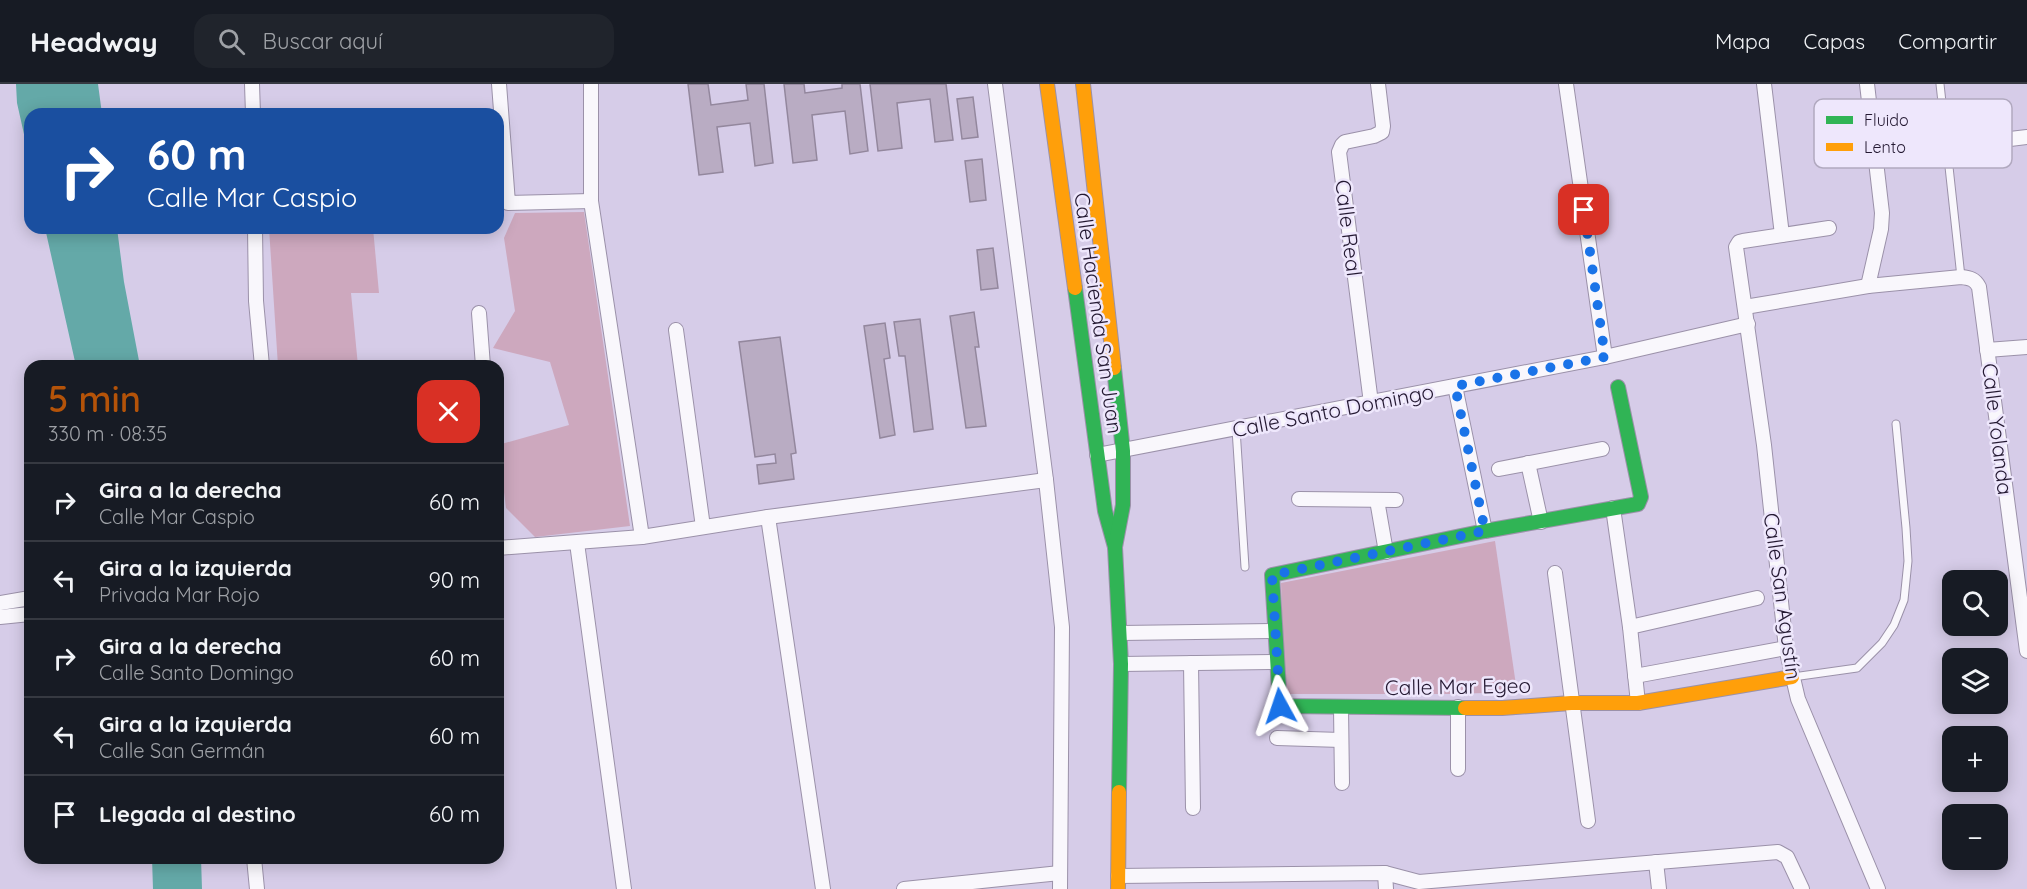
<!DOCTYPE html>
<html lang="es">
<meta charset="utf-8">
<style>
:root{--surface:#171b24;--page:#20242c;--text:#f1f3f6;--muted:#9ea1a6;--line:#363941;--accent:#b45309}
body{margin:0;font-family:Quicksand,sans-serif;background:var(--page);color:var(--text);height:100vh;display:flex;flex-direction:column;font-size:22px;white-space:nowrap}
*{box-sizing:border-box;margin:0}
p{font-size:20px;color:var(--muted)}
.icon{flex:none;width:33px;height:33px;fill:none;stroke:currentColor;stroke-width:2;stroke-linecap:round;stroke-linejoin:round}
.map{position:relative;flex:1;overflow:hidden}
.panel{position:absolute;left:24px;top:276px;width:480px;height:504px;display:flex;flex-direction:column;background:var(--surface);border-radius:18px;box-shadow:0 3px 15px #0003}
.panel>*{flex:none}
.banner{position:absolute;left:24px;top:24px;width:480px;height:126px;border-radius:18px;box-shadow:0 3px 15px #0003;background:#1a4fa0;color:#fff;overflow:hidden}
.controls{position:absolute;left:1942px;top:486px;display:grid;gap:12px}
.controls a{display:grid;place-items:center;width:66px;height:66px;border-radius:12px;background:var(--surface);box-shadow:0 3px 15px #0003;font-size:30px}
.pin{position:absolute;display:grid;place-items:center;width:51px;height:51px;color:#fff;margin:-26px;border-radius:12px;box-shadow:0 3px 9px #0006}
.me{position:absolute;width:66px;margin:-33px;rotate:355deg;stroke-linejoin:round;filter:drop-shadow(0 0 4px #0008)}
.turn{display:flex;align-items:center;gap:21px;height:126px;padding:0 24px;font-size:27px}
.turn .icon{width:78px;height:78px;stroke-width:2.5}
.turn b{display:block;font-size:42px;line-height:51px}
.round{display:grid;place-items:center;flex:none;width:63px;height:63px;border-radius:18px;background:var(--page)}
.head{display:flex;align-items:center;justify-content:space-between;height:102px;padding:0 24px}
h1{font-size:36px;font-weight:600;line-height:45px;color:var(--accent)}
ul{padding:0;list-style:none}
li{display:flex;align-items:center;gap:18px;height:78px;padding:0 24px;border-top:2px solid var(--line)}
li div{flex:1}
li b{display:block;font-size:22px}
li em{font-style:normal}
header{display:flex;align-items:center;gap:36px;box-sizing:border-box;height:84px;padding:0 30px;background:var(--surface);border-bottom:2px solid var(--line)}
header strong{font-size:28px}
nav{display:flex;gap:33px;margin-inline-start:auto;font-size:21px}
.search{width:420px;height:54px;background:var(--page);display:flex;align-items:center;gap:15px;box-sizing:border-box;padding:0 21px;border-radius:18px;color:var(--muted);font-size:22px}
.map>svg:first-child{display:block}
.green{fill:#cda8be}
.water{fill:#64a9a8}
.building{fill:#b9acc3;stroke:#93879d;stroke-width:1.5}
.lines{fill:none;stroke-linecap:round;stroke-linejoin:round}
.lane-casing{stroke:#9b91a9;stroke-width:9}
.street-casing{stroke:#9b91a9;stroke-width:16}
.fast-casing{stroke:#9b91a9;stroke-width:16}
.slow-casing{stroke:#9b91a9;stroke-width:16}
.lane{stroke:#f9f7fc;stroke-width:7}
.street{stroke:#f9f7fc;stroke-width:14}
.fast{stroke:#30b455;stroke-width:14}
.slow{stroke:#ff9f0a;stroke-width:14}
.route{stroke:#1a73e8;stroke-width:10;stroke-dasharray:0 18}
.labels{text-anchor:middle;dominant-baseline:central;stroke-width:5;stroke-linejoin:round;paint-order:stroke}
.street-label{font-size:21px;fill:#241932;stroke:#eee7fc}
.key{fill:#eee7fc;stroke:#b1a9bf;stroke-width:1.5}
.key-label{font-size:16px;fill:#241932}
</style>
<header>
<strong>Headway</strong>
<div class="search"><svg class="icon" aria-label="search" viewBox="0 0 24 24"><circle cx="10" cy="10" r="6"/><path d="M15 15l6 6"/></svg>Buscar aquí</div>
<nav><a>Mapa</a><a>Capas</a><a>Compartir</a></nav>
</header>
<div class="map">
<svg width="2027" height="805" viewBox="0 0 2027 805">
<rect width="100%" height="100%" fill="#d6cce8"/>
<g class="green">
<polygon points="584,128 630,442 535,453 506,424 498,361 569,341 550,278 493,264 515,227 504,154 515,129"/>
<polygon points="269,144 373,144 379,209 351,209 358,282 278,282"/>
<polygon points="1495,457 1517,608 1452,610 1285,610 1281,499"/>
</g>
<g class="water">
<polygon points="16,0 98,0 102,30 30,30 30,77 17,19"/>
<polygon points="45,144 117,144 124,198 140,282 76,282"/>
<polygon points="152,774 201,774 202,805 153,805"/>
</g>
<g class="building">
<polygon points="688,0 708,0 711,21 748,16 746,0 764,0 773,79 755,82 750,39 717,43 723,88 699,91"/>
<polygon points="784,0 804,0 805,9 842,4 842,0 860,0 868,67 850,70 845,27 812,31 817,76 793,79"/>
<polygon points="870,0 946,0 953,56 935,58 930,15 897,19 902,64 878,67"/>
<polygon points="973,13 978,53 962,55 957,15"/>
<polygon points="982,75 986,116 970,118 965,77"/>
<polygon points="993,164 998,204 981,206 977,166"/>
<polygon points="974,228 979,263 975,263 986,342 966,344 950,232"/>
<polygon points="920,235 933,345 914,348 905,272 899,272 894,238"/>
<polygon points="885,239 890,274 884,275 895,351 880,354 864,242"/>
<polygon points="780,253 796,369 791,370 794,395 759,400 757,381 776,379 775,370 755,373 739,258"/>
</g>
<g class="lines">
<defs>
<g id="lane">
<polyline points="1940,0 1961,193"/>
<polyline points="1236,345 1245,483"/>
<polyline points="1793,593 1857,584 1882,559 1894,541 1904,516 1908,477 1906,444 1896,340"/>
</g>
<g id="street">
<polyline points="252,0 253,30"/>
<polyline points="499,0 508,119 591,117"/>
<polyline points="591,0 591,117 642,453"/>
<polyline points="995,0 1046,396 1062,543 1060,805"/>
<polyline points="1566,0 1605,273"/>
<polyline points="1764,0 1782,151"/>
<polyline points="1867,0 1882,129 1881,145 1868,202"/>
<polyline points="2002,56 2027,53"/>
<polyline points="255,144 256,217 262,282"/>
<polyline points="1829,144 1743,157 1739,158 1736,163 1764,361 1786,564 1798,615 1878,805"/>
<path d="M1745 223 1868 202 1961 193C1970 194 1975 195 1979 203L2027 567"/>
<polyline points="479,229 483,282"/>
<polyline points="676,246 703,443"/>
<polyline points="1987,266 2027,263"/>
<polyline points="1455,302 1485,447"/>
<polyline points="1371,319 1339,68 1342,61 1345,58 1374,52 1382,48 1383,42 1378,0"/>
<polyline points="1097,371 1605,273 1748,240"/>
<polyline points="1528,379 1541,438"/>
<polyline points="1499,385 1602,365"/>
<polyline points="1299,415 1396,416"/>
<polyline points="1377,416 1386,468"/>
<polyline points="1613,424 1630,543 1638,619"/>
<polyline points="768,433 823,805"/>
<polyline points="577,459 624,805"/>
<polyline points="498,464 642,453 768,433 1046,396"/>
<polyline points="1555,489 1588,737"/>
<polyline points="0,519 30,514"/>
<polyline points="0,533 30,530"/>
<polyline points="1630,543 1757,514"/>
<polyline points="1121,549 1275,547"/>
<polyline points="1191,579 1193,724"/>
<polyline points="1121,580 1276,578"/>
<polyline points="1635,592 1786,564"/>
<polyline points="1458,623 1458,685"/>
<polyline points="1341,624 1342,699"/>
<polyline points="1277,654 1341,656"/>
<polyline points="254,774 257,805"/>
<polyline points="1656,778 1659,805"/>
<polyline points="1385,789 1386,805"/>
<polyline points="1118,792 1385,789 1419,798 1778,768 1787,773 1802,805"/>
<polyline points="904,805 1060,789"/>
</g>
<g id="fast">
<polyline points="1075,204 1105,427 1115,463"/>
<polyline points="1114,284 1123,367 1123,421 1115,463 1121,580 1119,708"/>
<polyline points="1465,624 1280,622 1272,491 1485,447 1638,420 1641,413 1618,303"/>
</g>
<g id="slow">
<polyline points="1047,0 1075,204"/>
<polyline points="1083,0 1114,284"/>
<polyline points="1465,624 1502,624 1571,619 1638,619 1792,593"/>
<polyline points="1118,805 1119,708"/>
</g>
</defs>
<use href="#lane" class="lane-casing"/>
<use href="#street" class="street-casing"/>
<use href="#fast" class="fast-casing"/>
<use href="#slow" class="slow-casing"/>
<use href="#lane" class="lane"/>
<use href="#street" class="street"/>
<use href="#fast" class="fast"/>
<use href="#slow" class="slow"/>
</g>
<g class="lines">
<polyline class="route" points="1280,622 1272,491 1485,447 1455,302 1605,273 1584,126"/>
</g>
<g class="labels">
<g class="street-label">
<text transform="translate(1349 144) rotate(83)">Calle Real</text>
<text transform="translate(1099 229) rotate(82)">Calle Hacienda San Juan</text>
<text transform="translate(1333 326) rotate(-11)">Calle Santo Domingo</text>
<text transform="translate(1998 345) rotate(83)">Calle Yolanda</text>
<text transform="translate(1783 512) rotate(82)">Calle San Agustín</text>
<text transform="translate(1458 602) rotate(-1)">Calle Mar Egeo</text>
</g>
</g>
<rect x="1814" y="15" width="198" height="69" rx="9" class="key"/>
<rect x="1826" y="32" width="27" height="8" fill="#30b455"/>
<rect x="1826" y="59" width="27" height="8" fill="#ff9f0a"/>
<g class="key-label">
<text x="1864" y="42">Fluido</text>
<text x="1864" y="69">Lento</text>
</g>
</svg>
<div class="controls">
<a><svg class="icon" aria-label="search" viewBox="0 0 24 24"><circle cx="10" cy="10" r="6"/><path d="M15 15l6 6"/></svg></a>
<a><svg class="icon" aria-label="layers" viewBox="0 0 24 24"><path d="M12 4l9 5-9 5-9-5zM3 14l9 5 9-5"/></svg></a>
<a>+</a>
<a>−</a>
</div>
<div class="pin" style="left:1584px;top:126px;background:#d93025"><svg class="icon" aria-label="arrive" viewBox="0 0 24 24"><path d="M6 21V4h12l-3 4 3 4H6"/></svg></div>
<svg class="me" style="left:1280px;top:622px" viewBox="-20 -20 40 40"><path d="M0-17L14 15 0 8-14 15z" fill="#1a73e8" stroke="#fff" stroke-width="4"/></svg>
<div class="banner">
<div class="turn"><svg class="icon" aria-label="right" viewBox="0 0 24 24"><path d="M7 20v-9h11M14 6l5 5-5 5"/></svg><div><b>60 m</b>Calle Mar Caspio</div></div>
</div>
<section class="panel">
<div class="head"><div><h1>5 min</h1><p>330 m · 08:35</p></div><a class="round" style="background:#d93025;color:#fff"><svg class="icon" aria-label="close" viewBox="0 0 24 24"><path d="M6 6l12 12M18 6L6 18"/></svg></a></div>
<ul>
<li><svg class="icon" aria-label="right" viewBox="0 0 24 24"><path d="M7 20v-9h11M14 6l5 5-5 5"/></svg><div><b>Gira a la derecha</b><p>Calle Mar Caspio</p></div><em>60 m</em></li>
<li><svg class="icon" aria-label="left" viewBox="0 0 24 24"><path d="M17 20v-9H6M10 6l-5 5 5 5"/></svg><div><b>Gira a la izquierda</b><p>Privada Mar Rojo</p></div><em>90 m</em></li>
<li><svg class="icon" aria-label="right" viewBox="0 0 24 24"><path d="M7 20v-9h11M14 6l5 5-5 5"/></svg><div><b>Gira a la derecha</b><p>Calle Santo Domingo</p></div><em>60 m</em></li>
<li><svg class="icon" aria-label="left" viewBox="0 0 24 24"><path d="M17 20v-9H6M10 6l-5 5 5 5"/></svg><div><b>Gira a la izquierda</b><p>Calle San Germán</p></div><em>60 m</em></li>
<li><svg class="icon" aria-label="arrive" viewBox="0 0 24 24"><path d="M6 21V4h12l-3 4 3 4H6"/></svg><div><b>Llegada al destino</b></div><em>60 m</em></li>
</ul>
</section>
</div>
